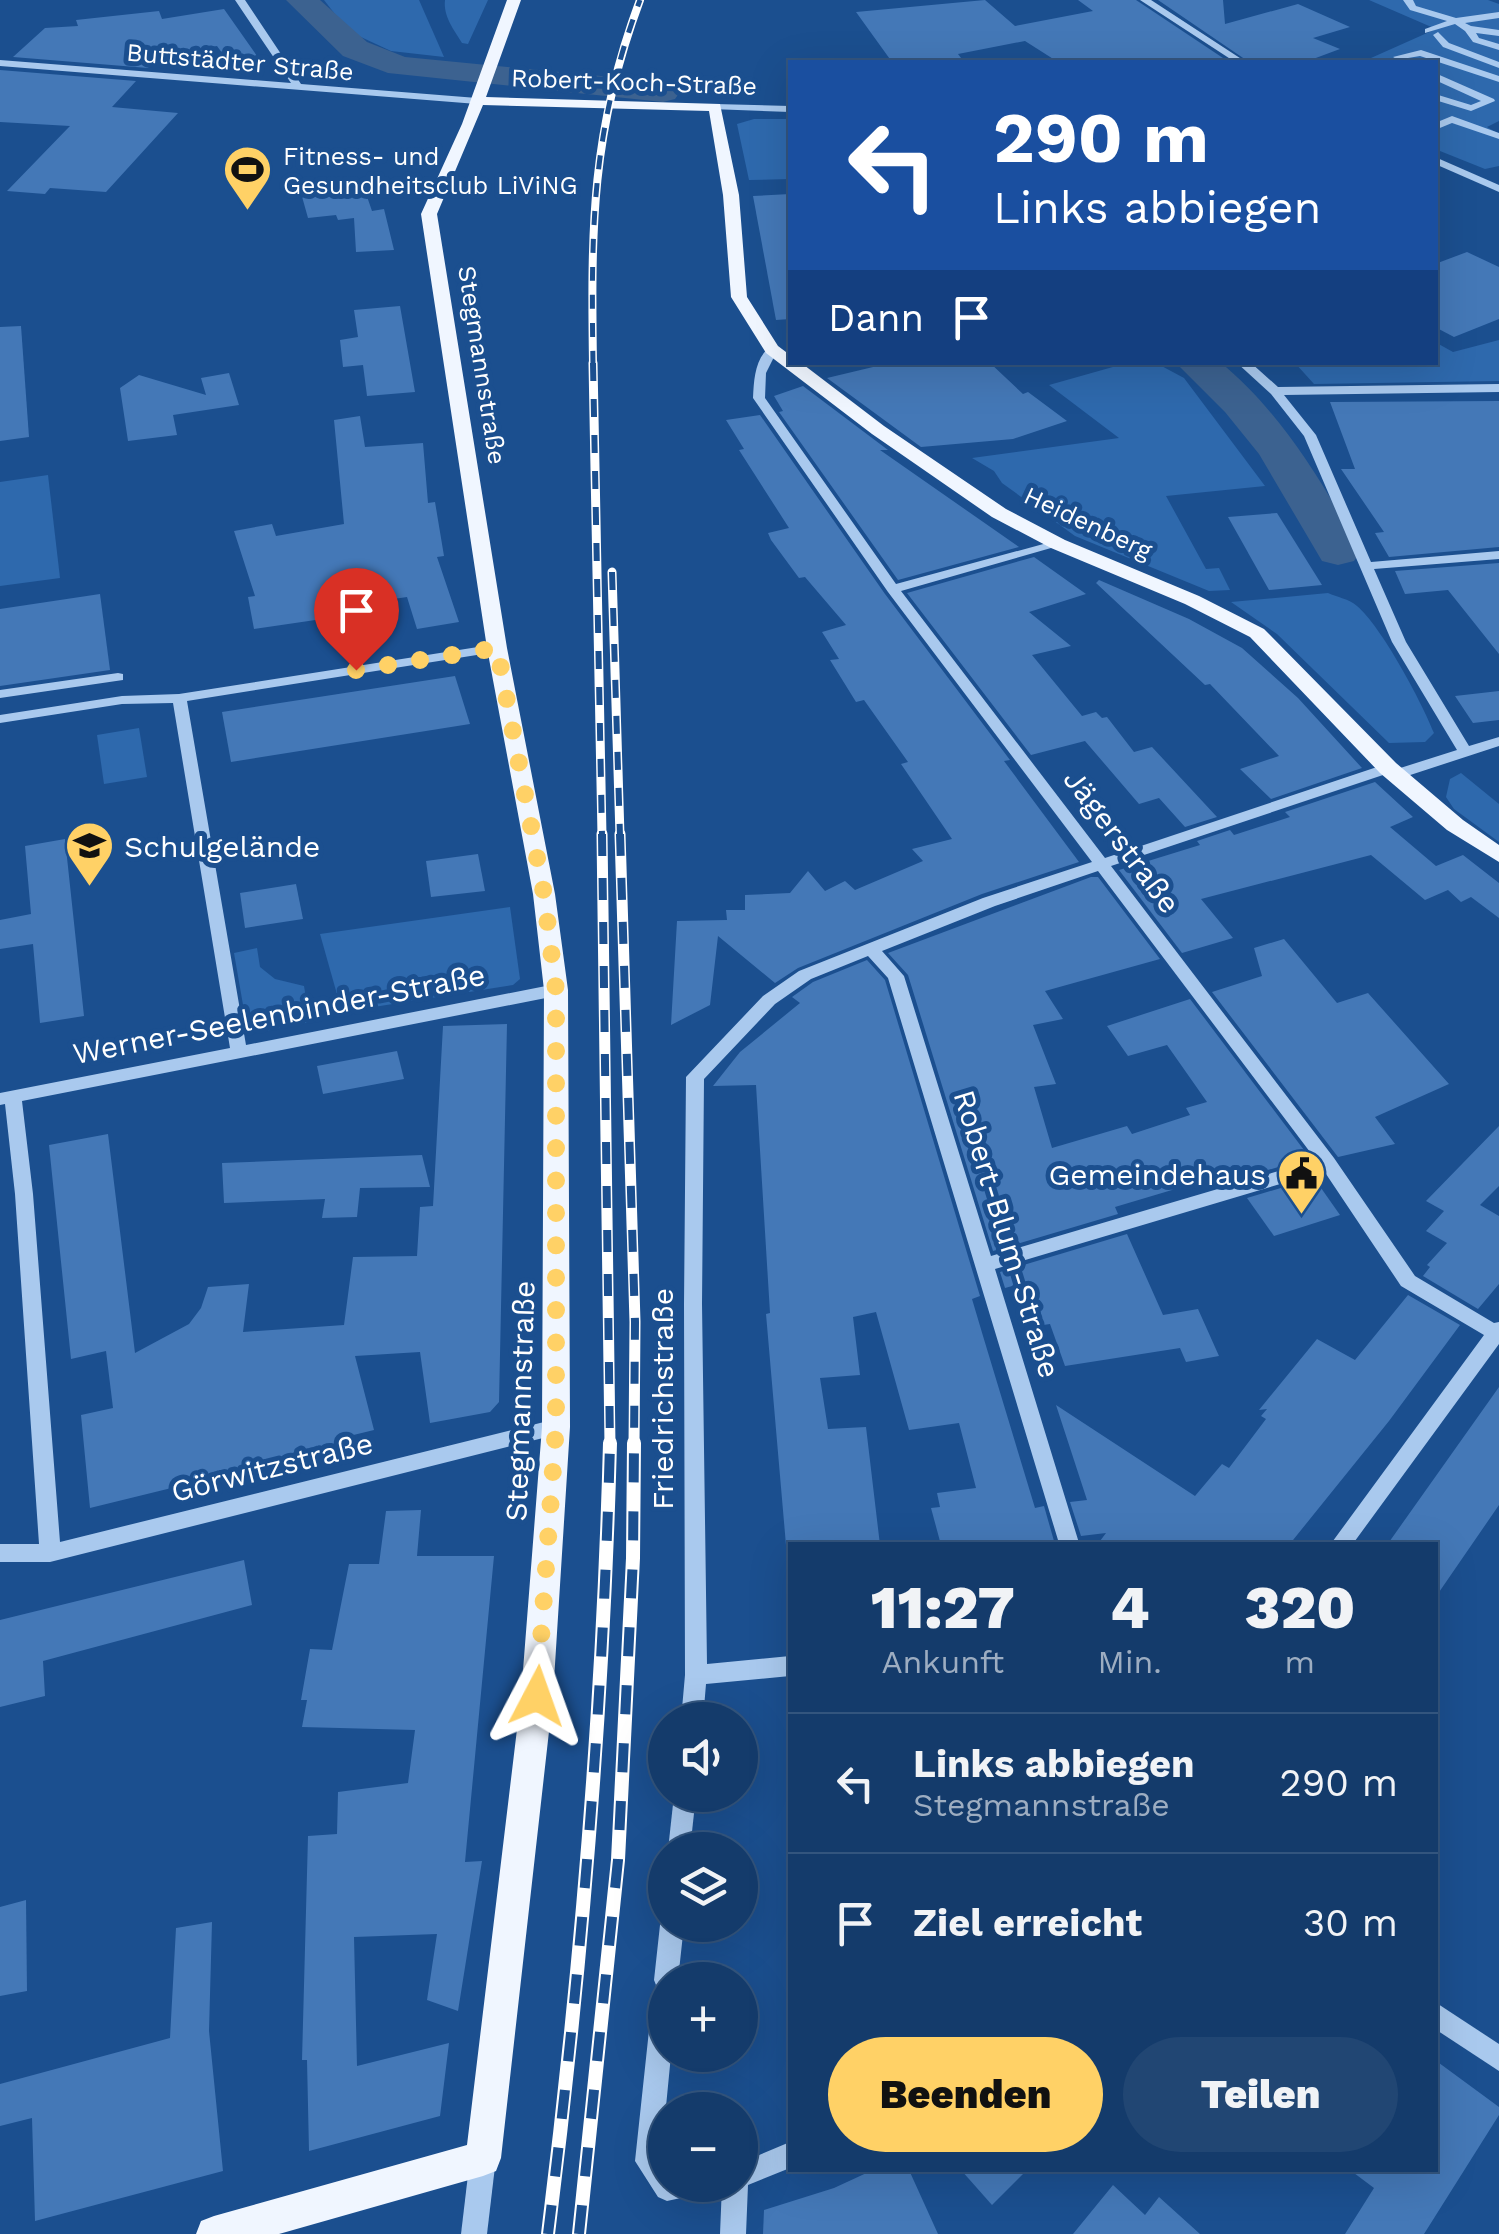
<!DOCTYPE html>
<html lang="de">
<meta charset="utf-8">
<style>
:root{--surface:#143b6b;--page:#214673;--text:#f1f3f6;--muted:#9dadc1;--line:#33557e;--accent:#ffd166}
body{margin:0;font-family:"Work Sans",sans-serif;background:var(--page);color:var(--text);height:100vh;display:flex;flex-direction:column;font-size:38px;white-space:nowrap}
*{box-sizing:border-box;margin:0}
p{font-size:32px;color:var(--muted)}
.icon{flex:none;width:55px;height:55px;fill:none;stroke:currentColor;stroke-width:2;stroke-linecap:round;stroke-linejoin:round}
.map{position:relative;flex:1;overflow:hidden}
.side{position:absolute;left:788px;top:1542px;width:650px;height:630px;display:flex;flex-direction:column;background:var(--surface);border-radius:0px;box-shadow:0 10px 40px #0002,0 0 0 2px var(--line)}
.side>*{flex:none}
.banner{position:absolute;left:788px;top:60px;width:650px;height:305px;border-radius:0px;box-shadow:0 10px 40px #0002,0 0 0 2px var(--line);background:#1a4fa0;color:#fff;overflow:hidden}
.fabs{position:absolute;left:648px;top:1702px;display:grid;gap:20px}
.fabs a{display:grid;place-items:center;width:110px;height:110px;border-radius:50%;background:var(--surface);box-shadow:0 10px 40px #0002,0 0 0 2px var(--line);font-size:50px}
.pin{position:absolute;display:grid;place-items:center;width:85px;height:85px;color:#fff;margin:-102px -42px;border-radius:50% 50% 50% 0;rotate:-45deg;box-shadow:0 0 10px #0007}
.pin .icon{rotate:45deg}
.me{position:absolute;width:110px;margin:-55px;rotate:4deg;stroke-linejoin:round;filter:drop-shadow(0 0 8px #0008)}
.turn{display:flex;align-items:center;gap:35px;height:210px;padding:0 40px;font-size:45px}
.turn .icon{width:130px;height:130px;stroke-width:2.5}
.turn b{display:block;font-size:70px;line-height:85px}
.then{display:flex;align-items:center;height:95px;padding:0 40px;background:#0003;gap:20px;font-size:38px}
.eta{display:flex;justify-content:space-evenly;align-items:center;height:170px;text-align:center}
.eta b{font-size:60px;font-weight:800;line-height:70px}
.primary-button{display:flex;gap:20px;margin-top:auto;padding:20px 40px}
.primary-button a{flex:1;height:115px;border-radius:60px;background:var(--accent);color:#111;font-size:40px;font-weight:800;line-height:115px;text-align:center}
.primary-button a+a{background:var(--page);color:var(--text)}
ul{padding:0;list-style:none}
li{display:flex;align-items:center;gap:30px;height:140px;padding:0 40px;border-top:2px solid var(--line)}
li div{flex:1}
li b{display:block;font-size:38px}
li em{font-style:normal}
.map>svg:first-child{display:block}
.green{fill:#2e69ad}
.lines{fill:none;stroke-linecap:round;stroke-linejoin:round}
.river{fill:#3c6290;fill-rule:evenodd}
.building{fill:#4478b7}
.minor{fill:#a9c9ee;fill-rule:evenodd}
.major{fill:#f0f6ff;fill-rule:evenodd}
.rail-far3-casing{stroke:#fff;stroke-width:8}
.rail-far2-casing{stroke:#fff;stroke-width:9}
.rail-far1-casing{stroke:#fff;stroke-width:11}
.rail-casing{stroke:#fff;stroke-width:14}
.rail-far3{stroke:#1b4f8f;stroke-width:5;stroke-dasharray:14;stroke-linecap:butt}
.rail-far2{stroke:#1b4f8f;stroke-width:6;stroke-dasharray:18;stroke-linecap:butt}
.rail-far1{stroke:#1b4f8f;stroke-width:8;stroke-dasharray:22;stroke-linecap:butt}
.rail{stroke:#1b4f8f;stroke-width:10;stroke-dasharray:29;stroke-linecap:butt}
.route{stroke:#ffd166;stroke-width:18;stroke-dasharray:0 32.4}
.labels{text-anchor:middle;dominant-baseline:central;stroke-width:10;stroke-linejoin:round;paint-order:stroke}
.far-street-label{font-size:25px;fill:#fff;stroke:#1b4f8f}
.far-poi-label{font-size:25px;fill:#fff;stroke:#1b4f8f;text-anchor:start}
.street-label{font-size:30px;fill:#fff;stroke:#1b4f8f}
.poi-label{font-size:30px;fill:#fff;stroke:#1b4f8f;text-anchor:start}
</style>
<div class="map">
<svg width="1499" height="2234" viewBox="0 0 1499 2234">
<rect width="100%" height="100%" fill="#1b4f8f"/>
<g class="green">
<polygon points="324,0 419,0 444,57 391,51 348,31"/>
<path d="M445 0H488L468 44 462 43C454 30 443 16 445 0Z"/>
<polygon points="1369,0 1488,0 1499,4 1499,121 1487,127 1499,134 1499,166 1485,169 1435,149 1435,62 1362,62 1436,29"/>
<polygon points="754,119 790,119 790,179 749,180 737,124"/>
<polygon points="1499,340 1499,381 1314,384 1295,363 1435,362 1435,342 1453,352"/>
<polygon points="1127,363 1156,363 1184,378 1265,486 1166,496 1206,569 1219,568 1230,590 1209,591 1075,536 1002,483 994,471 972,458 1119,438 1049,385"/>
<polygon points="48,475 60,578 0,586 0,482"/>
<path d="M1328 593C1337 597 1349 599 1357 606 1381 626 1422 702 1434 733L1425 742 1389 743 1277 634 1231 602Z"/>
<polygon points="139,728 147,777 104,784 97,735"/>
<polygon points="1461,773 1499,804 1499,842 1454,809 1446,797 1450,779"/>
<polygon points="510,907 520,979 513,985 342,1012 320,934"/>
<polygon points="257,948 260,967 275,979 304,986 310,1022 265,1031 246,1022 234,953"/>
</g>
<g class="lines">
<g class="river">
<polygon points="286,0 320,0 367,42 405,57 663,82 675,85 680,92 675,99 663,102 388,73 343,56"/>
<path d="M1175 362H1220C1282 413 1322 482 1361 551L1354 561 1338 565 1322 561 1259 454 1225 412Z"/>
</g>
</g>
<g class="building">
<polygon points="985,0 1015,26 1093,11 1078,0 1136,0 1229,62 1058,62 1025,41 958,54 964,62 892,62 856,12"/>
<polygon points="1158,0 1223,0 1225,24 1298,4 1350,27 1313,38 1340,49 1305,62 1249,62"/>
<polygon points="224,9 257,56 228,61 217,46 159,55 148,68 13,57 45,28 78,26 76,20 159,11 162,19"/>
<polygon points="0,70 136,81 112,107 178,113 106,192 50,188 45,194 7,191 70,126 0,122"/>
<polygon points="363,185 372,211 384,209 394,250 356,252 354,218 338,220 336,215 308,218 301,193"/>
<polygon points="790,194 790,319 776,320 753,196"/>
<polygon points="1467,252 1499,267 1499,319 1454,337 1435,327 1435,264"/>
<polygon points="400,306 415,392 367,396 363,365 343,367 340,340 358,337 354,310"/>
<polygon points="21,326 29,437 0,441 0,327"/>
<polygon points="894,362 989,362 1023,394 1028,392 1067,421 1013,439 921,447 827,378"/>
<polygon points="229,373 239,405 173,415 177,435 128,441 120,388 139,375 206,395 201,378"/>
<polygon points="803,386 888,450 880,450 1019,547 898,580 779,412 783,411 774,396"/>
<polygon points="1499,401 1499,547 1389,557 1375,533 1384,532 1341,469 1355,469 1330,402"/>
<polygon points="760,415 885,594 1010,760 1004,761 1079,862 982,894 798,968 775,983 718,936 710,1005 671,1025 677,921 727,920 726,910 745,910 745,895 790,893 808,871 825,891 845,881 855,890 923,861 912,849 952,839 901,764 908,762 864,700 856,702 830,660 839,659 822,632 846,625 805,577 799,578 771,540 768,533 789,528 739,450 744,449 726,420"/>
<polygon points="360,416 365,447 423,443 428,503 435,502 444,556 437,557 459,622 417,629 407,597 334,608 336,617 254,629 248,597 255,596 234,531 272,524 276,536 344,524 334,420"/>
<polygon points="1277,513 1322,585 1269,590 1228,517"/>
<polygon points="1034,557 1086,594 1029,612 1071,646 1032,655 1082,716 1096,712 1102,718 1107,717 1134,752 1152,747 1217,817 1185,827 1159,798 1139,804 1085,741 1031,755 907,593"/>
<polygon points="1499,563 1499,654 1448,590 1405,594 1395,571"/>
<polygon points="1099,580 1189,619 1242,648 1298,698 1362,768 1271,799 1240,769 1279,756 1210,684 1205,685 1096,583"/>
<polygon points="100,594 110,670 0,686 0,609"/>
<polygon points="455,676 470,724 231,762 222,712"/>
<polygon points="1499,691 1499,720 1473,723 1455,696"/>
<polygon points="1375,782 1413,817 1390,827 1436,866 1463,855 1499,883 1499,918 1471,897 1461,902 1448,890 1425,900 1371,855 1201,899 1233,938 1182,953 1119,870 1200,845 1197,841 1230,830 1234,835 1290,817 1285,812"/>
<polygon points="65,839 84,1016 40,1023 33,944 0,949 0,920 31,914 25,846"/>
<polygon points="478,854 485,891 431,897 426,861"/>
<polygon points="1091,877 1098,877 1160,959 1045,991 1063,1019 1033,1025 1056,1084 1034,1087 1052,1148 1127,1126 1132,1134 1190,1115 1186,1108 1207,1102 1167,1045 1128,1056 1107,1026 1190,999 1310,1158 1299,1156 1302,1160 1234,1180 1229,1173 1115,1207 1118,1214 993,1251 908,975 888,953"/>
<polygon points="296,884 303,919 245,928 240,893"/>
<polygon points="1284,939 1337,1003 1368,993 1449,1084 1375,1117 1395,1144 1338,1157 1212,992 1262,976 1254,948"/>
<polygon points="867,960 885,980 980,1296 972,1299 983,1336 1035,1508 1044,1506 1054,1541 1026,1545 941,1545 931,1508 940,1507 937,1493 976,1488 959,1423 909,1430 876,1312 853,1317 860,1375 820,1378 828,1429 866,1427 880,1545 786,1545 766,1314 770,1313 756,1085 713,1086 740,1052 800,1003 792,997 813,982"/>
<polygon points="507,1024 499,1402 490,1412 430,1423 420,1352 355,1356 374,1430 337,1439 339,1447 90,1508 81,1415 113,1408 106,1351 71,1359 49,1145 108,1134 135,1353 189,1324 201,1308 208,1287 249,1284 243,1332 344,1325 353,1257 417,1256 420,1207 433,1206 443,1026"/>
<polygon points="397,1051 404,1079 323,1094 317,1066"/>
<polygon points="1499,1126 1499,1186 1480,1205 1499,1216 1499,1284 1478,1309 1423,1276 1430,1267 1427,1265 1447,1243 1426,1231 1444,1211 1426,1201"/>
<polygon points="422,1155 430,1187 360,1188 357,1217 322,1218 325,1199 224,1203 222,1163"/>
<polygon points="1314,1178 1340,1215 1274,1236 1247,1198"/>
<polygon points="1127,1234 1163,1315 1198,1309 1219,1356 1186,1362 1180,1348 1065,1366 1050,1324 1030,1327 1016,1285 1005,1288 1000,1272"/>
<polygon points="1408,1295 1460,1325 1389,1421 1289,1545 1097,1545 1106,1533 1081,1536 1070,1502 1087,1500 1056,1405 1195,1496 1222,1464 1229,1468 1266,1419 1261,1416 1267,1409 1259,1410 1317,1339 1355,1360"/>
<polygon points="1499,1387 1499,1505 1435,1598 1435,1545 1387,1545"/>
<polygon points="421,1510 417,1556 494,1556 465,1862 482,1861 458,2011 427,2000 437,1934 354,1937 357,2066 449,2043 440,2116 309,2151 307,2060 302,2060 308,1836 337,1834 338,1792 408,1783 415,1730 302,1727 307,1700 301,1700 310,1649 332,1650 349,1564 379,1564 386,1511"/>
<polygon points="244,1560 252,1605 43,1661 45,1696 0,1707 0,1620"/>
<polygon points="26,1900 27,1991 0,1996 0,1907"/>
<polygon points="212,1922 209,2031 223,2171 35,2221 32,2118 0,2126 0,2084 170,2038 176,1928"/>
<polygon points="1435,2060 1499,2107 1499,2115 1424,2234 1345,2234 1374,2188 1350,2170 1435,2170"/>
<polygon points="873,2170 909,2170 938,2234 763,2234 764,2210 834,2188"/>
<polygon points="961,2170 1027,2170 992,2205"/>
<polygon points="1113,2185 1145,2215 1159,2197 1200,2234 1073,2234"/>
</g>
<g class="lines">
<g class="minor">
<polygon points="235,0 245,0 301,84 477,98 482,101 477,104 0,66 0,60 291,83"/>
<polygon points="1140,0 1151,0 1246,62 1235,62"/>
<polygon points="1403,0 1413,0 1416,6 1456,18 1499,12 1499,18 1465,23 1471,26 1499,30 1499,36 1476,33 1479,38 1499,44 1499,50 1473,42 1465,31 1455,24 1425,33 1425,29 1447,21 1410,10"/>
<polygon points="1438,32 1449,43 1499,62 1499,68 1443,47 1433,35"/>
<polygon points="1421,50 1499,76 1499,82 1420,56 1408,58 1412,62 1402,62 1393,57"/>
<polygon points="1435,73 1494,99 1495,101 1471,111 1435,100 1435,94 1471,105 1481,101 1435,80"/>
<polygon points="715,104 790,106 790,112 711,109 710,107"/>
<polygon points="1452,116 1499,133 1499,139 1452,123 1435,130 1435,123"/>
<polygon points="1435,157 1499,185 1499,192 1435,164"/>
<path d="M772 345 778 349 766 373 765 398 896 584 1058 540 1065 544 901 591 1105 858 1383 765H1393L1394 770 1457 750 1392 642 1304 436 1271 394 1236 362H1250L1278 387 1499 384V392L1284 395 1316 435 1371 562 1499 551V559L1374 569 1406 642 1469 746 1499 737V746L1395 780 1390 778 1389 773 1111 866 1334 1158 1415 1276 1494 1323 1499 1322V1344L1352 1545H1330L1484 1335 1401 1286 1324 1171 995 1269 1079 1543 1056 1545 1058 1540 888 978 868 956 811 979 775 1004 704 1079 702 1304 707 1664 790 1656V1676L706 1684 703 1720H681L685 1675 684 1304 686 1077 763 996 799 971 983 898 1092 862 888 592 753 398C754 378 755 357 772 345ZM1098 871 1316 1160 991 1256 904 976 882 951 995 906Z"/>
<polygon points="497,644 502,645 502,651 187,701 246,1045 556,984 564,990 556,996 22,1101 33,1194 60,1542 556,1419 563,1421 566,1427 563,1433 50,1562 0,1562 0,1544 39,1544 15,1194 5,1104 0,1105 0,1093 230,1048 173,703 122,704 0,723 0,715 122,696 179,694"/>
<polygon points="118,673 123,674 123,680 0,698 0,690"/>
<polygon points="674,1795 696,1795 690,1850 668,1850"/>
<polygon points="665,1916 665,1925 684,1925 678,1980 665,1980 665,2055 671,2055 661,2158 665,2163 665,2185 703,2185 699,2194 667,2201 658,2197 635,2161 653,1993 656,1985 654,1980 660,1925"/>
<polygon points="1435,2002 1499,2044 1499,2071 1435,2029"/>
<polygon points="790,2142 790,2168 748,2185 746,2234 720,2234 722,2185 740,2185 740,2163"/>
<polygon points="483,2145 492,2149 496,2158 487,2234 461,2234 470,2158 474,2149"/>
</g>
<polygon class="major" points="507,0 521,0 486,97 720,104 739,195 747,297 778,346 790,355 790,362 800,362 884,426 1006,509 1065,540 1199,596 1264,629 1396,763 1463,820 1499,845 1499,862 1447,830 1380,773 1250,637 1185,604 1051,548 992,517 872,434 766,353 731,297 723,195 709,111 483,105 437,214 507,648 555,894 568,990 570,1427 553,1696 501,2158 496,2171 483,2176 279,2234 196,2234 201,2221 214,2216 467,2145 521,1696 542,1427 544,990 533,894 487,648 421,214 462,124"/>
<defs>
<path id="rail-far3" d="M593 365C591 228 591 131 640 0"/>
<g id="rail-far2">
<polyline points="593,363 602,836"/>
<polyline points="612,572 620,836"/>
</g>
<g id="rail-far1">
<polyline points="602,834 610,1446"/>
<polyline points="620,834 635,1322 634,1446"/>
</g>
<g id="rail">
<path d="M548 2234C581 1971 603 1708 610 1443"/>
<polyline points="579,2234 618,1860 633,1558 634,1443"/>
</g>
</defs>
<use href="#rail-far3" class="rail-far3-casing"/>
<use href="#rail-far2" class="rail-far2-casing"/>
<use href="#rail-far1" class="rail-far1-casing"/>
<use href="#rail" class="rail-casing"/>
<use href="#rail-far3" class="rail-far3"/>
<use href="#rail-far2" class="rail-far2"/>
<use href="#rail-far1" class="rail-far1"/>
<use href="#rail" class="rail"/>
</g>
<g class="lines">
<polyline class="route" points="356,670 497,648 544,894 556,990 556,1426 537,1696"/>
</g>
<defs>
<symbol id="stadium-pin" viewBox="-11 -11 22 30"><path d="M0 17L-7.5 6A9.5 9.5 0 1 1 7.5 6Z" fill="#ffd166" stroke="#1b4f8f"/><path d="M0-5a6.5 5 0 1 0 0 10a6.5 5 0 1 0 0-10ZM-3.5-1.8h7v3.6h-7Z" fill="#111"/></symbol>
<symbol id="school-pin" viewBox="-11 -11 22 30"><path d="M0 17L-7.5 6A9.5 9.5 0 1 1 7.5 6Z" fill="#ffd166" stroke="#1b4f8f"/><path d="M0-5L7-2L0 1L-7-2ZM-4 1L0 2.5L4 1V4Q0 6-4 4Z" fill="#111"/></symbol>
<symbol id="civic-pin" viewBox="-11 -11 22 30"><path d="M0 17L-7.5 6A9.5 9.5 0 1 1 7.5 6Z" fill="#ffd166" stroke="#1b4f8f"/><path d="M-.6-6.5H3V-4.5H.6V-3L4-1V1h2V6H-6V1h2V-1L-.6-3ZM-1.2 2.5V6h2.4V2.5Z" fill="#111"/></symbol>
</defs>
<g fill-rule="evenodd">
<use href="#stadium-pin" x="220" y="142" width="55" height="75"/>
<use href="#school-pin" x="62" y="818" width="55" height="75"/>
<use href="#civic-pin" x="1274" y="1146" width="55" height="75"/>
</g>
<g class="labels">
<g class="far-street-label">
<text transform="translate(240 62) rotate(5)">Buttstädter Straße</text>
<text transform="translate(634 82) rotate(2)">Robert-Koch-Straße</text>
<text transform="translate(482 365) rotate(81)">Stegmannstraße</text>
<text transform="translate(1088 523) rotate(25)">Heidenberg</text>
</g>
<g class="far-poi-label">
<text x="283" y="156">Fitness- und<tspan x="283" dy="29">Gesundheitsclub LiViNG</tspan></text>
</g>
<g class="street-label">
<text transform="translate(1122 841) rotate(53)">Jägerstraße</text>
<text transform="translate(279 1014) rotate(-11)">Werner-Seelenbinder-Straße</text>
<text transform="translate(1007 1234) rotate(73)">Robert-Blum-Straße</text>
<text transform="translate(662 1399) rotate(-90)">Friedrichstraße</text>
<text transform="translate(520 1401) rotate(-88)">Stegmannstraße</text>
<text transform="translate(272 1467) rotate(-14)">Görwitzstraße</text>
</g>
<g class="poi-label">
<text x="124" y="846">Schulgelände</text>
<text x="1266" y="1174" text-anchor="end">Gemeindehaus</text>
</g>
</g>
</svg>
<div class="fabs">
<a><svg class="icon" aria-label="sound" viewBox="0 0 24 24"><path d="M4 9h4l5-4v14l-5-4H4zM17 9q2 3 0 6"/></svg></a>
<a><svg class="icon" aria-label="layers" viewBox="0 0 24 24"><path d="M12 4l9 5-9 5-9-5zM3 14l9 5 9-5"/></svg></a>
<a>+</a>
<a>−</a>
</div>
<div class="pin" style="left:356px;top:670px;background:#d93025"><svg class="icon" aria-label="arrive" viewBox="0 0 24 24"><path d="M6 21V4h12l-3 4 3 4H6"/></svg></div>
<svg class="me" style="left:537px;top:1696px" viewBox="-20 -20 40 40"><path d="M0-17L14 15 0 8-14 15z" fill="#ffd166" stroke="#fff" stroke-width="4"/></svg>
<div class="banner">
<div class="turn"><svg class="icon" aria-label="left" viewBox="0 0 24 24"><path d="M17 20v-9H6M10 6l-5 5 5 5"/></svg><div><b>290 m</b>Links abbiegen</div></div>
<div class="then">Dann<svg class="icon" aria-label="arrive" viewBox="0 0 24 24"><path d="M6 21V4h12l-3 4 3 4H6"/></svg></div>
</div>
<section class="side">
<div class="eta">
<div><b>11:27</b><p>Ankunft</p></div>
<div><b>4</b><p>Min.</p></div>
<div><b>320</b><p>m</p></div>
</div>
<ul>
<li><svg class="icon" aria-label="left" viewBox="0 0 24 24"><path d="M17 20v-9H6M10 6l-5 5 5 5"/></svg><div><b>Links abbiegen</b><p>Stegmannstraße</p></div><em>290 m</em></li>
<li><svg class="icon" aria-label="arrive" viewBox="0 0 24 24"><path d="M6 21V4h12l-3 4 3 4H6"/></svg><div><b>Ziel erreicht</b></div><em>30 m</em></li>
</ul>
<div class="primary-button"><a>Beenden</a><a>Teilen</a></div>
</section>
</div>
